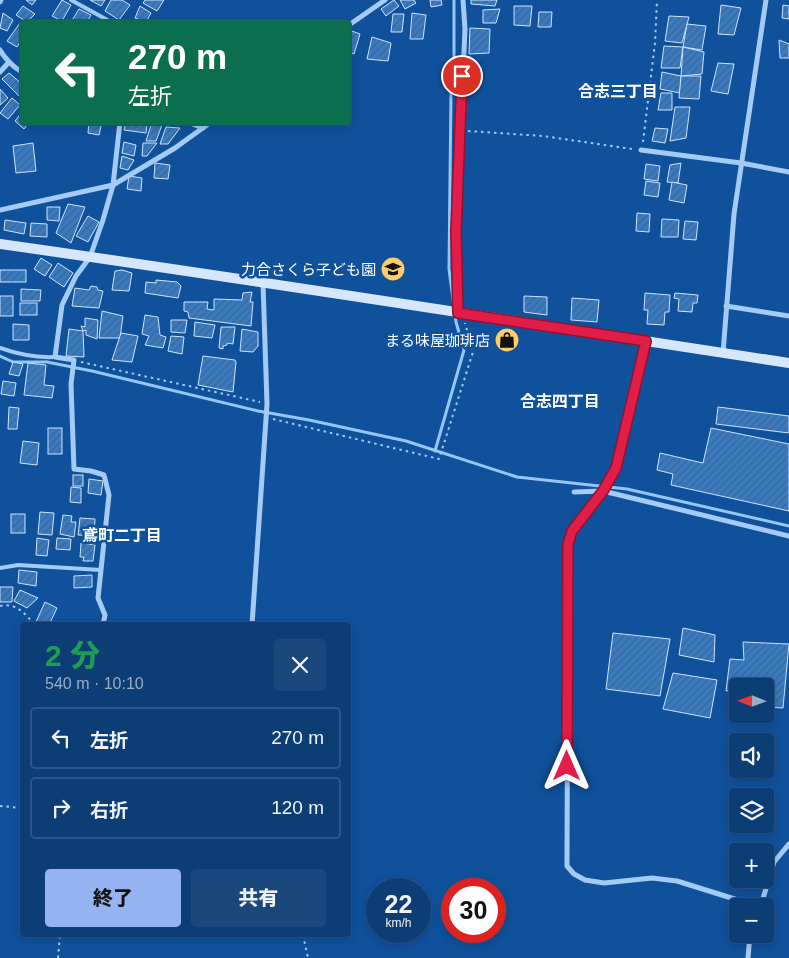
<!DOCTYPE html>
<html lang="ja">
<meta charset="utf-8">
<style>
:root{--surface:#0c3d75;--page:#1a487d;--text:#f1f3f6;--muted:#9aaec5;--line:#2c5687;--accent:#95b2f1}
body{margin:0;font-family:Arial,"Noto Sans JP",sans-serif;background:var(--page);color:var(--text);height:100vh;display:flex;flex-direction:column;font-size:19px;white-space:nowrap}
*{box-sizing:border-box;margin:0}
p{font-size:16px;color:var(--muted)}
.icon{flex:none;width:28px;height:28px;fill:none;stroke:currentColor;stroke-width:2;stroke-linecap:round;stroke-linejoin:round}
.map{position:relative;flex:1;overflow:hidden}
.drawer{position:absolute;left:20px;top:622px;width:331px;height:315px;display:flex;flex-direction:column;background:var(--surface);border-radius:5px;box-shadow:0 2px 8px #0003,0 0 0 1px var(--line)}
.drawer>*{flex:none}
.top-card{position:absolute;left:20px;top:20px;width:331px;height:105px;border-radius:5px;box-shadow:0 2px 8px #0003,0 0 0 1px var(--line);background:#0b6e4f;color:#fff;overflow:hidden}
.needle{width:32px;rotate:271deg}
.controls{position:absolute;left:729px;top:678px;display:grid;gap:10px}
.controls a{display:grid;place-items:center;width:45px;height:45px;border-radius:5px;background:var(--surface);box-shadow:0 2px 8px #0003,0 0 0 1px var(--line);font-size:25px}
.speed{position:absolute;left:366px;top:878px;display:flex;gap:10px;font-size:25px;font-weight:700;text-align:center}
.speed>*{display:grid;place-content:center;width:65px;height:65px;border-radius:50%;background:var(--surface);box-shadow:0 2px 8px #0003,0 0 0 1px var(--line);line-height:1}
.speed small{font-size:12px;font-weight:400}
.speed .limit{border:8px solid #d22;background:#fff;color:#111}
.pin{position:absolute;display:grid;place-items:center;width:42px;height:42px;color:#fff;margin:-21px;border:2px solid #fff;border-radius:50%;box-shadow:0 1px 5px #0007}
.me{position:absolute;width:55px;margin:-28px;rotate:0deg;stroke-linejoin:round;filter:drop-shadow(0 0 4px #0008)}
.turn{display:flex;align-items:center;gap:18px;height:105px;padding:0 25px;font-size:22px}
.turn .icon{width:65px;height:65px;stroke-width:2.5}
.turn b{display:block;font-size:35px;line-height:42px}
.round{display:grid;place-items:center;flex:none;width:52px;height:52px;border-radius:5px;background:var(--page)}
.summary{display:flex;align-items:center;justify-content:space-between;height:85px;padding:0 25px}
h1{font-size:30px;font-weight:800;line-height:38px;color:#1e9e55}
.button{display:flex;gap:10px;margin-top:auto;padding:10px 25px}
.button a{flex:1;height:58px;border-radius:5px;background:var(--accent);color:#111;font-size:20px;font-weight:800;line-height:58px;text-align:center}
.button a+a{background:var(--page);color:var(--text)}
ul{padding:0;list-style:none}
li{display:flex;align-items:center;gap:15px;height:62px;margin:0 10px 8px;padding:0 15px;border:2px solid var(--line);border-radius:5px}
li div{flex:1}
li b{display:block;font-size:19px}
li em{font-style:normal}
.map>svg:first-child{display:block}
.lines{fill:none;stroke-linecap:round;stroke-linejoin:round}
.stream{stroke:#95c6f8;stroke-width:3}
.building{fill:url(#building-hatch);stroke:#cce4fe}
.path{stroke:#a3cbf5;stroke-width:2;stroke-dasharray:2.5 4;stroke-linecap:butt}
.lane{stroke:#a3cbf5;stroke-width:4}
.street{stroke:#a3cbf5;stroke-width:5}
.secondary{stroke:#d4e7fe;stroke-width:10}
.route-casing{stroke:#92132f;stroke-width:12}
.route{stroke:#e11d48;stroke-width:9}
.labels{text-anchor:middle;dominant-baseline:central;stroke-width:5;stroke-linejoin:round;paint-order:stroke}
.poi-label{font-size:15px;fill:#fff;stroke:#10519c;text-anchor:end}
.neighbourhood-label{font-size:16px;font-weight:bold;fill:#fff;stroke:#10519c}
</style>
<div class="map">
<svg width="789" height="958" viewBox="0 0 789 958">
<defs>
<pattern id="building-hatch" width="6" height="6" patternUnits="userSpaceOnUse" patternTransform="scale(1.25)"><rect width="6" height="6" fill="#387bc3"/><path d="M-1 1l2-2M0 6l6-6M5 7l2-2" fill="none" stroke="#41668d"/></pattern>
</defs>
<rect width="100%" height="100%" fill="#10519c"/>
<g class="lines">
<g class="stream">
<polyline points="0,356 13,362 47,362 92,371 258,411 309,420 406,441 517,477 627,489 789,526"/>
<polyline points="435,451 464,350 456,322 449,269 451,92 454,67 454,0"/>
</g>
</g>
<g class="building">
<polygon points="26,0 36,0 32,5"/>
<polygon points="62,0 71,5 62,21 52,16"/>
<polygon points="90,0 105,0 101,6"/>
<polygon points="111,0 122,0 130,5 119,20 105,11"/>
<polygon points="145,0 164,0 157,11 143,3"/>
<polygon points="394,0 399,6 386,16 381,9"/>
<polygon points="400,0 414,0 416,3 405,9"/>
<polygon points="430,0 441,0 442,5 431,7"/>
<polygon points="471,0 497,0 495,6 471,4"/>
<polygon points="721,5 741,8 734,35 718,34"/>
<polygon points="783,5 789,6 789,19 782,18"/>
<polygon points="23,6 35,14 27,22 16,15"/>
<polygon points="140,6 151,13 146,22 135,18"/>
<polygon points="514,6 532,6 530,26 514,25"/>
<polygon points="79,9 91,15 87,22 71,22"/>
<polygon points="500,9 496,23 483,23 483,10"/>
<polygon points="539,12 552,12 551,27 538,27"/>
<polygon points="3,13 13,20 7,31 0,28"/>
<polygon points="412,13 426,15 423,39 410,39"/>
<polygon points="393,14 404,14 402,32 391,32"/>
<polygon points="669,16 689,17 682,43 665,41"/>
<polygon points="20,23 22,24 22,39 17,47 7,41"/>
<polygon points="687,24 706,26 702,50 683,47"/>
<polygon points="470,28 490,29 489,53 469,54"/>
<polygon points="349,30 360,34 354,54 349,52"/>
<polygon points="372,37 391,43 388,61 367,59"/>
<polygon points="779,40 789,44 789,58 780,58"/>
<polygon points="664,46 683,47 680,68 661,68"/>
<polygon points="683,47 704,52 702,74 681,76"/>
<polygon points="718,63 734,64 728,94 711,91"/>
<polygon points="662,72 681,76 680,93 660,89"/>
<polygon points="9,73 22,84 22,99 2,79"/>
<polygon points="681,76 701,76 699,99 679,98"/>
<polygon points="0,89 8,98 0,105"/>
<polygon points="661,93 672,93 672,110 658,110"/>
<polygon points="12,98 20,105 8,119 0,113"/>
<polygon points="675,107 690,107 686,138 670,141"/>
<polygon points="22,112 22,122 29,122 24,129 15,121"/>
<polygon points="89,122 102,122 99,135 88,133"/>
<polygon points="126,122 147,125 146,133 124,130"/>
<polygon points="151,125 162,125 156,141 146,141"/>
<polygon points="166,127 180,128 168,144 160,144"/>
<polygon points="655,128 668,129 665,143 652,141"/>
<polygon points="124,142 136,145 134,156 122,153"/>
<polygon points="33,143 36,171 16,173 13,146"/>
<polygon points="143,143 157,143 147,156 142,156"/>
<polygon points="122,156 134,160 128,170 120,168"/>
<polygon points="155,163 170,165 168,179 154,178"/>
<polygon points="681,163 678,183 667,182 670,165"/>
<polygon points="646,164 660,166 658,181 644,179"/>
<polygon points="129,176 142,178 141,191 127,189"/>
<polygon points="646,181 660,183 658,197 644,195"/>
<polygon points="672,182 687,185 684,203 669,200"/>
<polygon points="68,204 85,207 71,243 56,233"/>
<polygon points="47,207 60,207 59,221 47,220"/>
<polygon points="637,213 650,214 649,232 636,231"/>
<polygon points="88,216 99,222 88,242 76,236"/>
<polygon points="662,219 679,220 678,237 661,237"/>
<polygon points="5,220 26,223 24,234 4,230"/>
<polygon points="685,221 698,222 696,240 683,239"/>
<polygon points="31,223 47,224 47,237 30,236"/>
<polygon points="41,258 52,265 45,276 34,269"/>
<polygon points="58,263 73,273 64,287 49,277"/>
<rect x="0" y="270" width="26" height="12"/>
<polygon points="122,270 132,273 129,291 112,290 115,271"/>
<polygon points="156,280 177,282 181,286 178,298 145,293 146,282 156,283"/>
<polygon points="91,286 97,287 98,290 103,291 99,308 72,306 75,288 89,290"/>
<polygon points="21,289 41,290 40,301 21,301"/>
<polygon points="252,292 250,302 253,302 251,326 189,318 188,312 184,311 184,302 208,302 207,309 214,310 214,299 242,300 243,293"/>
<polygon points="645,293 670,295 669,312 665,312 664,325 647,324 648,310 644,310"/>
<polygon points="675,293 698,295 697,303 693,303 692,312 678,311 679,299 674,298"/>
<rect x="0" y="296" width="13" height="20"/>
<polygon points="524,296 547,297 547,315 524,312"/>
<polygon points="572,298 599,300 597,322 571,320"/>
<rect x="20" y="303" width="17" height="12"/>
<polygon points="102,311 123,316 120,338 99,338"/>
<polygon points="145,315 158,317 160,335 166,337 163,348 145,345 149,336 142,334"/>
<polygon points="85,318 98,320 97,339 86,335 86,330 83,331 81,326 85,327"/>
<polygon points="171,320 187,320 185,333 171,332"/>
<polygon points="195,322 215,325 212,338 194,336"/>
<polygon points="13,324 29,325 29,340 13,340"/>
<polygon points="221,327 235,327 233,344 227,343 227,345 223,346 223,349 219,348"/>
<polygon points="69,329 83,331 84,357 66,356"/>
<polygon points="242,329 258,332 258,346 253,352 240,351"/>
<polygon points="121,333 138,336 132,362 112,360"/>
<polygon points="171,336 184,337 182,354 168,351"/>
<polygon points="203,356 235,360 236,362 233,392 198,385"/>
<polygon points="13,362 23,364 19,376 9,374"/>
<polygon points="28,363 46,365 44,385 54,386 52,398 24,395"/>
<polygon points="3,381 16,383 14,396 1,394"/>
<polygon points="9,407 19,408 17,429 8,429"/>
<polygon points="718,407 789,416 789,433 716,424"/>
<rect x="48" y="428" width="14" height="26"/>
<polygon points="711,428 789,444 789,511 671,485 673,474 657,470 660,453 703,463"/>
<polygon points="23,441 39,443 37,465 20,463"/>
<rect x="73" y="475" width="10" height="11"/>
<polygon points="89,479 103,481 101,495 88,493"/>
<polygon points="71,487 81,488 81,503 70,502"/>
<polygon points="40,512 54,513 52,535 38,534"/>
<rect x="11" y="514" width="14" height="19"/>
<polygon points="63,515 72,516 71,522 76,522 74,537 60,534"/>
<polygon points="80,518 95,519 94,536 78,535"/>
<polygon points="37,538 49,540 47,556 36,555"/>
<polygon points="57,538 71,539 70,550 56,549"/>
<polygon points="81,543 95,545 93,561 83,561 84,557 80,557"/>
<polygon points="19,570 37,572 36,586 18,583"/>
<polygon points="92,575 92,587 74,588 74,576"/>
<polygon points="0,587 13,587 12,602 0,602"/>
<polygon points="20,590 38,598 27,608 14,601"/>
<polygon points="45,602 57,608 49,625 36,625 35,624"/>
<polygon points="683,628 715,635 714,662 679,655"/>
<polygon points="613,633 670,639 660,696 606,689"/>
<polygon points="743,642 789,644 783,708 765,707 765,686 738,686 738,689 726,691 730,659 744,660"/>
<polygon points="673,673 717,680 710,718 663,709"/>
</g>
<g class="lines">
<g class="path">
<polyline points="468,131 543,136 632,149"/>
<polyline points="643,142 655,43 657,0"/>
<polyline points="81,362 260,402"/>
<polyline points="273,419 439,459 473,352 465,323"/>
<path d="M0 606C16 602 25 614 35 625"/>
<polyline points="0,806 22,808"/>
<polyline points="303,935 308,958"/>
<polyline points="58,958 60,935"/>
</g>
<g class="lane">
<polyline points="71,0 111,22"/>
<path d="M0 348C17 354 36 358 55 357"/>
<polyline points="0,568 18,565 101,570"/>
</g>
<g class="street">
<polyline points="0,2 1,0"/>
<polyline points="349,25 385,0"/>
<path d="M0 50C6 60 12 66 22 72"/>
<polyline points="0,72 9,62"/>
<polyline points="172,122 190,123 203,128"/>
<polyline points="641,150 741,163 789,172"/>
<polyline points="0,210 113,185 175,148 211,122"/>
<polyline points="726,306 789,316"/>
<polyline points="458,312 456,232 465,29 463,0"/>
<polyline points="646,341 616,468 603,491 572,531 568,544 567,866 574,874 585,880 604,883 652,878 677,881 741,901 751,906"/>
<polyline points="723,353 734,214 766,0"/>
<polyline points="574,492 603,491 789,536"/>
<polyline points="103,625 105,615 98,598 109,495 104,475 91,471 74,469 71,384 74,360 55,357 62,305 76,276 90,257 103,220 113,185 120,122"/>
<polyline points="252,625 267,404 263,283"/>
<polyline points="754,906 761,905 774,862 789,844"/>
<polyline points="748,958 750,934"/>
</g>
<path class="secondary" d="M0 244C263 281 526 323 789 363"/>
</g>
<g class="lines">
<defs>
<polyline id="route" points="462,76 456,232 458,313 646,341 616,468 603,491 572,531 568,544 567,766"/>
</defs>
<use href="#route" class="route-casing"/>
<use href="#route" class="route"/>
</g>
<defs>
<symbol id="school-disc" viewBox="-11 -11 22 22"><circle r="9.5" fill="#ffce67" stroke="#10519c"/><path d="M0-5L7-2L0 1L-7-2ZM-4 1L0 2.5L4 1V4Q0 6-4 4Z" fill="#111"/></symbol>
<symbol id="shop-disc" viewBox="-11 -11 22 22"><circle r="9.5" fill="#ffce67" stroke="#10519c"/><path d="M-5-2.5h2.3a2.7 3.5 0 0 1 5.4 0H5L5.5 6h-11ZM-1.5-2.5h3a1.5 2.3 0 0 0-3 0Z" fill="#111"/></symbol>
</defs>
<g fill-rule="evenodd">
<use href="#school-disc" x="379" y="255" width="28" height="28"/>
<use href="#shop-disc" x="493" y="326" width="28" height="28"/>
</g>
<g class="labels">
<g class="poi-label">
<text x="376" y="269">力合さくら子ども園</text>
<text x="490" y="340">まる味屋珈琲店</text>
</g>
<g class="neighbourhood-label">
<text x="618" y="91">合志三丁目</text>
<text x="560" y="401">合志四丁目</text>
<text x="122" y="535">鳶町二丁目</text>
</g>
</g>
</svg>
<div class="controls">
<a><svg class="needle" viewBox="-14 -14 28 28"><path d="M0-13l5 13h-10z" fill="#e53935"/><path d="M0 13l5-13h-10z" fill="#9aaec5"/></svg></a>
<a><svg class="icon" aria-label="sound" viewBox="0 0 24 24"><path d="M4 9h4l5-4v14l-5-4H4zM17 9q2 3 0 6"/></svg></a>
<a><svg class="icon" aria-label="layers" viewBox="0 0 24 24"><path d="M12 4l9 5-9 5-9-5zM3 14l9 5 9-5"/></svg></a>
<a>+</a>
<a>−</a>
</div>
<div class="speed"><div>22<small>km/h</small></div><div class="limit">30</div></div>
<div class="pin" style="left:462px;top:76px;background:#d93025"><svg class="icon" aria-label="arrive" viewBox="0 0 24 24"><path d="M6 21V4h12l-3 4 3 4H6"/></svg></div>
<svg class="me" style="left:567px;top:766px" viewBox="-20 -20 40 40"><path d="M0-17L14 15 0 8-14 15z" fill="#e11d48" stroke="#fff" stroke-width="4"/></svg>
<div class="top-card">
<div class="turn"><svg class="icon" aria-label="left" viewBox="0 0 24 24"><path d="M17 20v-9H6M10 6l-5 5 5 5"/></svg><div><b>270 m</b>左折</div></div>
</div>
<section class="drawer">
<div class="summary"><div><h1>2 分</h1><p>540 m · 10:10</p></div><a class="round"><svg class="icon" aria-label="close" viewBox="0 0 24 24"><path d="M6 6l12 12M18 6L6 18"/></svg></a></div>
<ul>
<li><svg class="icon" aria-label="left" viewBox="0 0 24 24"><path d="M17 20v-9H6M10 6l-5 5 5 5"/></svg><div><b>左折</b></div><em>270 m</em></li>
<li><svg class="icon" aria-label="right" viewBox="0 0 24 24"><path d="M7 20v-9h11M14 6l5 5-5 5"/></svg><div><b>右折</b></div><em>120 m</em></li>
</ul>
<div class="button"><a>終了</a><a>共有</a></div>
</section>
</div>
